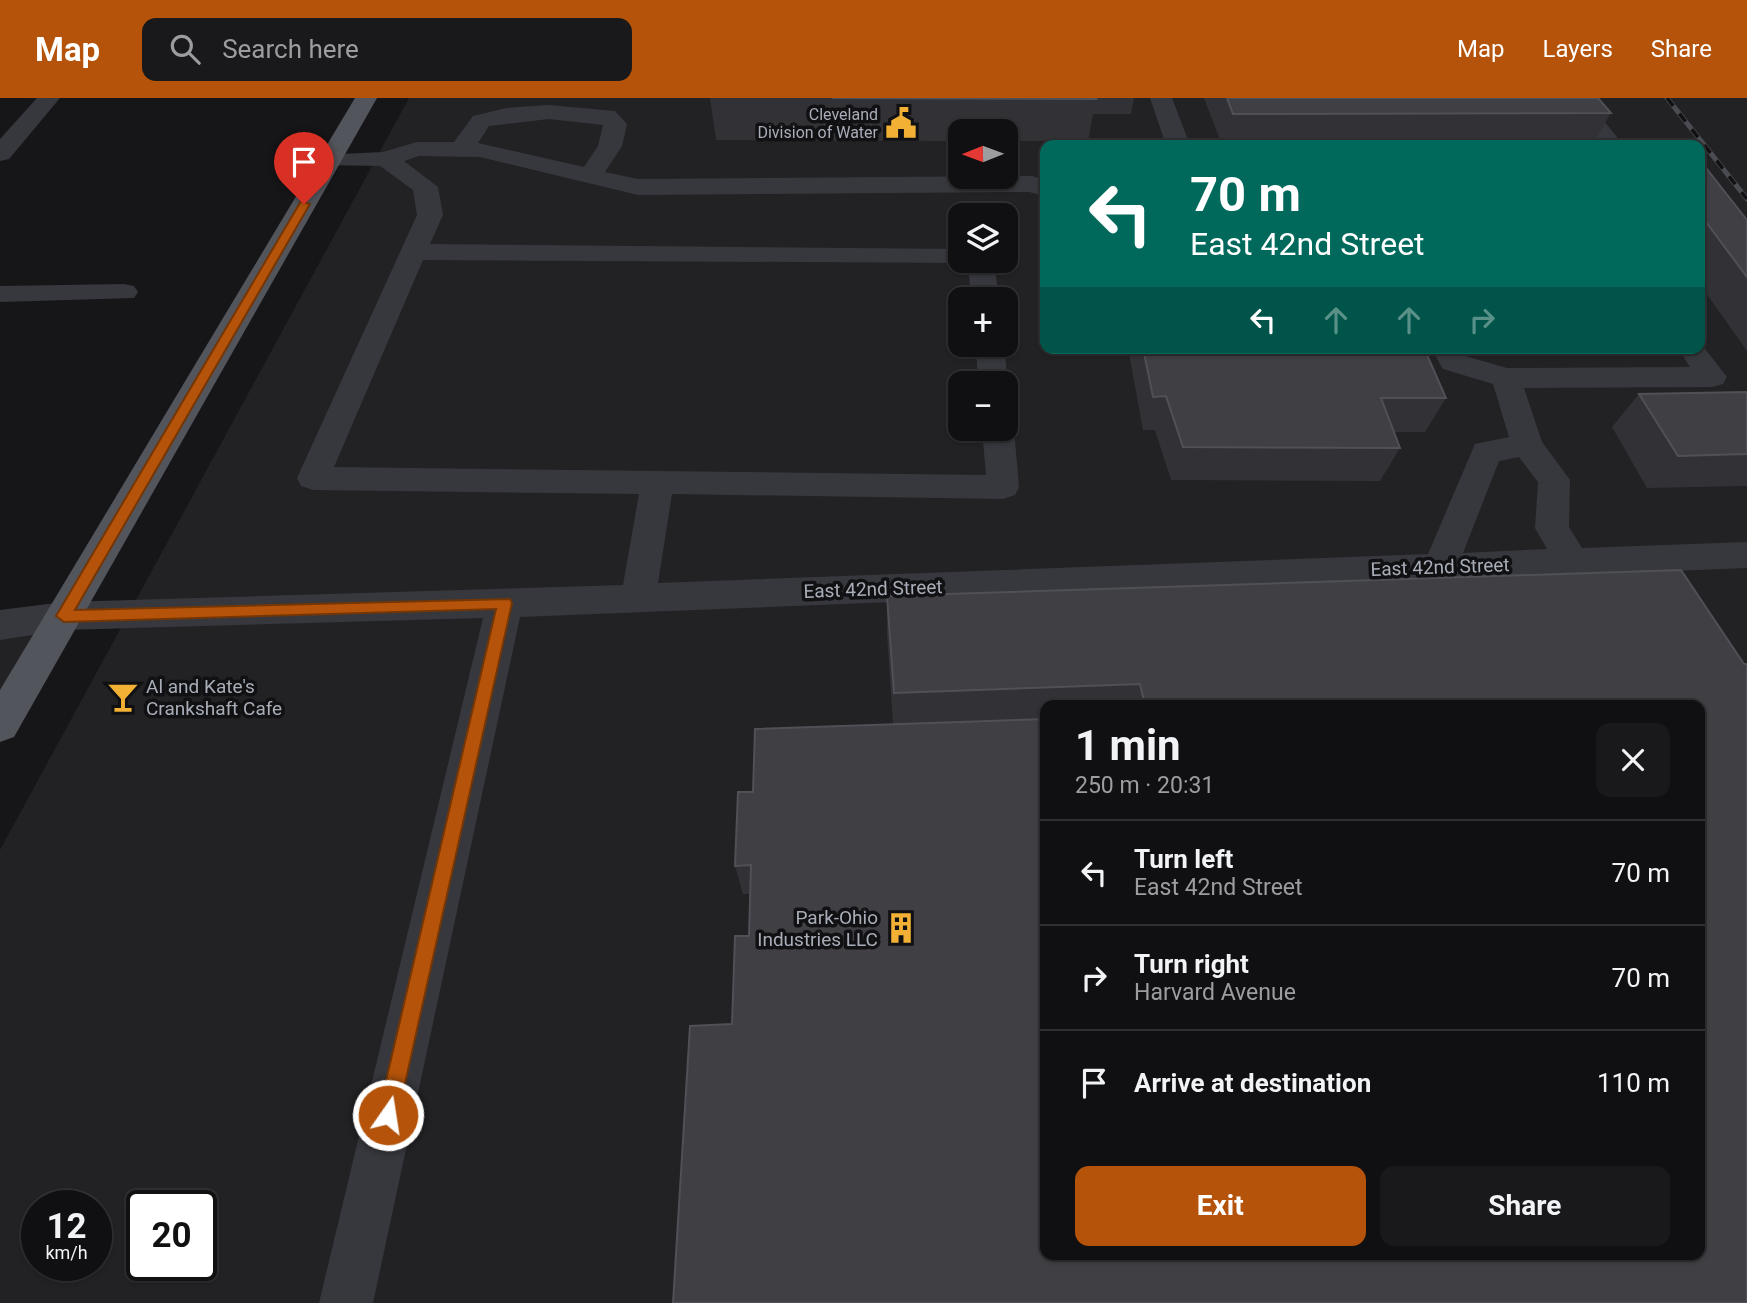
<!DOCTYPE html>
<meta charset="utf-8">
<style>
:root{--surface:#101012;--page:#19191b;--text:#f1f3f6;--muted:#9c9d9f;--line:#303032;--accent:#b45309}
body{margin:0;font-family:Roboto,sans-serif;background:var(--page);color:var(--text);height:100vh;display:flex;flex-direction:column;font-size:26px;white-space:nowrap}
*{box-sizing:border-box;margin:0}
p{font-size:23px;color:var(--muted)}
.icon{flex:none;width:38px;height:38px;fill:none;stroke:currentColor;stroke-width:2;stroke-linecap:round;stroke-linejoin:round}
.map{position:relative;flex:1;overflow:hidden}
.side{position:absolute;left:1040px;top:602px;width:665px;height:560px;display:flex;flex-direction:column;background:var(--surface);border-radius:14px;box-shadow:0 2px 5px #0004,0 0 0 2px var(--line)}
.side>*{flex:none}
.guide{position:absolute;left:1040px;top:42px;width:665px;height:214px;border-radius:14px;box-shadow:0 2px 5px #0004,0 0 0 2px var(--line);background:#00695c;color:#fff;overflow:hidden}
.needle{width:46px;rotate:269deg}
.buttons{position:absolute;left:948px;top:21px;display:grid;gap:14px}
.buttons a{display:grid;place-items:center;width:70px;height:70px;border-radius:14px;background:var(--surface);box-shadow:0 2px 5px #0004,0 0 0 2px var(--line);font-size:35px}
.speed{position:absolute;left:21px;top:1092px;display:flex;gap:14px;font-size:35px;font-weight:700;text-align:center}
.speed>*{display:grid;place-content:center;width:91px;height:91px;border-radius:50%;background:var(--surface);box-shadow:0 2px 5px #0004,0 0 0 2px var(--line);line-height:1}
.speed small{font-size:18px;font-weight:400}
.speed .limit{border:4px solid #111;border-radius:10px;background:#fff;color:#111}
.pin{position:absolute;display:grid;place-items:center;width:60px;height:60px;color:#fff;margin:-72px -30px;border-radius:50% 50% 50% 0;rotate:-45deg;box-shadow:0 0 7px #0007}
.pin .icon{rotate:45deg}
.me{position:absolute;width:77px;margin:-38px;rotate:13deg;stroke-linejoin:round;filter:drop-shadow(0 0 5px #0008)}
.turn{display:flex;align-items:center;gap:24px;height:147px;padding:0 35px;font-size:32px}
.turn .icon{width:91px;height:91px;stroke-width:2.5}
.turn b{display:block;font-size:49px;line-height:60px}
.lanes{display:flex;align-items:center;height:66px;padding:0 35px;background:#0003;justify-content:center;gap:35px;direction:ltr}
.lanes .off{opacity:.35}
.round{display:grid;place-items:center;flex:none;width:74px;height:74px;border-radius:14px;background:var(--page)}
.overview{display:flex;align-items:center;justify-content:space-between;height:119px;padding:0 35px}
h1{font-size:42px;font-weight:700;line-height:52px}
.primary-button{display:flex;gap:14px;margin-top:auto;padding:14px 35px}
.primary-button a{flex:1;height:80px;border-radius:14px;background:var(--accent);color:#fff;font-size:28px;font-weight:700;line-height:80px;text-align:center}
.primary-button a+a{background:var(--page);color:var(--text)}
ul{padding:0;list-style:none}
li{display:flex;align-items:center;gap:21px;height:105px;padding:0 35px;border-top:2px solid var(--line)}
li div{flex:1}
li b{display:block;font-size:26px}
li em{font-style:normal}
header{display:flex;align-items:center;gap:42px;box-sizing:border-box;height:98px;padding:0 35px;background:var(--accent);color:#fff}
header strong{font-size:33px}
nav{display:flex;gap:38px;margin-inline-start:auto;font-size:24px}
.search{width:490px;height:63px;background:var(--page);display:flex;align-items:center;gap:18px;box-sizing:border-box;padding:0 24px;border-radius:14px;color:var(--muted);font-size:26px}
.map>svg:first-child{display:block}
.built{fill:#222225;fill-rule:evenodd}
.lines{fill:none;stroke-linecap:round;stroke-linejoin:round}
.minor{fill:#37383d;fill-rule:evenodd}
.major{fill:#53555c;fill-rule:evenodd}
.rail-casing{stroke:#4a4c52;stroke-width:5}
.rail{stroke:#111113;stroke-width:3.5;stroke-dasharray:10;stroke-linecap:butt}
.wall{fill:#323236;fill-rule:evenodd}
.building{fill:#3f3f44;stroke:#4f5156;stroke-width:2}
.route{fill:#b45309;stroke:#753606;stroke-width:2}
.labels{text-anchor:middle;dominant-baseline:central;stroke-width:7;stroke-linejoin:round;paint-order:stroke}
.far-poi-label{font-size:16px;fill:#a8adb8;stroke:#111113;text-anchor:end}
.street-label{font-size:19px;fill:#a8adb8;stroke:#111113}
.poi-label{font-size:19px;fill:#a8adb8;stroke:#111113;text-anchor:start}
</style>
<header>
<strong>Map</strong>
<div class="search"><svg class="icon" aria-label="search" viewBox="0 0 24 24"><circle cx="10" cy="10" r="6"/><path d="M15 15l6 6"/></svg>Search here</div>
<nav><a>Map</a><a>Layers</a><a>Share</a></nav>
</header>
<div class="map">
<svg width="1747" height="1205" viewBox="0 0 1747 1205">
<rect width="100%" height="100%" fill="#161618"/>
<g class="built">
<path d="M409 0H1747V1205H0V752ZM961 33H1006V79H961ZM1045 47H1699V250H1045ZM961 117H1006V163H961ZM961 201H1006V247H961ZM961 285H1006V331H961ZM1045 607H1699V1157H1045ZM37 1108H96V1167H37ZM142 1108H201V1167H142Z"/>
<polygon points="64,518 0,627 0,521"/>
</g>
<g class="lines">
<g class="minor">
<polygon points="37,0 60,0 9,61 0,63 0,41"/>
<polygon points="1150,0 1172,0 1190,47 1166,47"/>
<polygon points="1562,0 1585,0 1617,39 1620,47 1596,47"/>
<path d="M549 7 615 13 627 26 622 48 605 74 638 81 1032 78 1045 82V98L1029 94 638 97 480 59 419 58 404 63 438 89 443 117 430 146 961 151V163H994L999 201H971L968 165 423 162 334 369 986 377 982 331H1006V323L1014 331 1019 389 1015 397 1003 401 672 396 658 485 1428 456 1475 346 1509 339 1493 286 1443 271 1431 250H1461L1465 258 1507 270 1690 269 1678 250H1699V243L1727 279 1723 286 1712 289 1524 290 1542 344 1570 382 1569 429 1582 450 1747 444V470L520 519 373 1205H319L483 520 64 532 0 542V512L64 504 623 487 639 396 313 392 301 388 297 380 417 117 413 92 380 68 321 67 318 62 321 57 383 54 417 44H454L473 18 506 10ZM549 21 603 27 598 48 584 69 478 45 489 28ZM1519 359 1538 384 1535 430 1547 451 1463 455 1499 363Z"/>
<polygon points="124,186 134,188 138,194 134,200 0,204 0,188"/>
<polygon points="976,247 1004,247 1008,285 1006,288 1006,285 978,285"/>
</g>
<polygon class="major" points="355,0 377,0 14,639 0,644 0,592"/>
<defs>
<polyline id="rail" points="1667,0 1747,101"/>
</defs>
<use href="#rail" class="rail-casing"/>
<use href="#rail" class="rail"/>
</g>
<g class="wall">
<polygon points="710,0 1134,0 1131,16 1093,16 1088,43 1006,43 1006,33 961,33 961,43 716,42"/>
<polygon points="1204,0 1598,0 1611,15 1592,47 1222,47"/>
<polygon points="1699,61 1747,122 1747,253 1699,185"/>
<polygon points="1128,250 1424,250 1446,300 1425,334 1394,334 1400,350 1380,383 1171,382 1155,332 1143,332"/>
<polygon points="1747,294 1747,388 1647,390 1612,329 1639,296"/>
<path d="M1681 472 1744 566H1747V1205H673L690 928 732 926 735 838H749L750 796H743L735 768 738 694H753L755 631 893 626 887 536V498ZM1045 607H1699V1157H1045Z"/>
</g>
<g class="building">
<polygon points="832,0 1095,0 1096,1"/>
<polygon points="1227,0 1598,0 1611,15 1233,16"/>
<polygon points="1699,61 1747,122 1747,179 1703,120 1699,120"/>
<polygon points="1143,250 1424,250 1446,300 1381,300 1400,350 1183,349 1166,298 1153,299"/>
<polygon points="1747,294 1747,356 1678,358 1639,296"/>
<polygon points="1681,472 1744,566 1747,566 1747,1205 673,1205 690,928 732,926 735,838 749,838 751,767 735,768 738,694 753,694 755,631 1045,621 1045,1157 1699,1157 1699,607 1145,607 1140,586 894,595 887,498"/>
</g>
<polygon class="route" points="301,103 310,106 75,512 510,501 512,505 398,1017 395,1025 388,1028 381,1025 378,1017 496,511 64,524 56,518"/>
<defs>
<symbol id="civic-bare" viewBox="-9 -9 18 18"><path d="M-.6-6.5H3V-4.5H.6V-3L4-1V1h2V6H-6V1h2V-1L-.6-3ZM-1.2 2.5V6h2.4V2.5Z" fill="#f2b134" stroke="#111113" stroke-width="2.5" paint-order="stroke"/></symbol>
<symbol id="bar-bare" viewBox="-9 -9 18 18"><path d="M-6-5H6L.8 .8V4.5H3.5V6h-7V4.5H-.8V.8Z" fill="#f2b134" stroke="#111113" stroke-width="2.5" paint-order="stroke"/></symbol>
<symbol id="building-bare" viewBox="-9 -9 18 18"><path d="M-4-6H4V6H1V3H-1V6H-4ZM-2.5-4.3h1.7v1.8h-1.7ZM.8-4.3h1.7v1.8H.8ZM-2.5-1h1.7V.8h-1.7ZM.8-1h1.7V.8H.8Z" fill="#f2b134" stroke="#111113" stroke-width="2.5" paint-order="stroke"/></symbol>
</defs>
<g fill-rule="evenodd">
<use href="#civic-bare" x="879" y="3" width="44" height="44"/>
<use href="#bar-bare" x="101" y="577" width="44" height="44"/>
<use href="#building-bare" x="879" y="808" width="44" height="44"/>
</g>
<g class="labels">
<g class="far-poi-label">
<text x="878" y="16">Cleveland<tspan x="878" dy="18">Division of Water</tspan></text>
</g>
<g class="street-label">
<text transform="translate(1440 469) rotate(-2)">East 42nd Street</text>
<text transform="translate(873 491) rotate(-2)">East 42nd Street</text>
</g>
<g class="poi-label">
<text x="146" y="588">Al and Kate's<tspan x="146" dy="22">Crankshaft Cafe</tspan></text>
<text x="878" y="819" text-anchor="end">Park-Ohio<tspan x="878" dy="22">Industries LLC</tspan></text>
</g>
</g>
</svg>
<div class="buttons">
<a><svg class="needle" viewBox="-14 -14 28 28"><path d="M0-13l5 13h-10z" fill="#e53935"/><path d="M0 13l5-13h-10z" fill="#9c9d9f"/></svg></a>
<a><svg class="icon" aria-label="layers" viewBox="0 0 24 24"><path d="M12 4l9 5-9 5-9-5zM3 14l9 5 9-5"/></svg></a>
<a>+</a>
<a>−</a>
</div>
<div class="speed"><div>12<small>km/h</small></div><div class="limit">20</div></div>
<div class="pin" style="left:304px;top:106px;background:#d93025"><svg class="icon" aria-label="arrive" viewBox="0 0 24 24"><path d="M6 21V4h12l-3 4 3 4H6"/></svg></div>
<svg class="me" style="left:388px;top:1017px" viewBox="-20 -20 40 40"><circle r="17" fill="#b45309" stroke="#fff" stroke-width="3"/><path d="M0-11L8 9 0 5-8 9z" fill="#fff"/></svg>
<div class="guide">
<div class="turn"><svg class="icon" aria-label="left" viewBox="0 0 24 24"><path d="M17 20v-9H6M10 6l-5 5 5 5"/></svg><div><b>70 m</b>East 42nd Street</div></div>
<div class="lanes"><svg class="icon" aria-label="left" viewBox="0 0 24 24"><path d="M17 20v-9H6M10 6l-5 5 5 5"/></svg><svg class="icon off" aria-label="ahead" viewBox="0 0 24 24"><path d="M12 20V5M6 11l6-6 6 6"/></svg><svg class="icon off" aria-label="ahead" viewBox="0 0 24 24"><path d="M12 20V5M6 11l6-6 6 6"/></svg><svg class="icon off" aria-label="right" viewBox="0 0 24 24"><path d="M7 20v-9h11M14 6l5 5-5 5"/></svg></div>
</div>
<section class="side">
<div class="overview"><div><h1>1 min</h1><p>250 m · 20:31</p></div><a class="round"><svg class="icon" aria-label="close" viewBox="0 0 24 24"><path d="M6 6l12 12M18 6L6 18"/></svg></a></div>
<ul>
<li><svg class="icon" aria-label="left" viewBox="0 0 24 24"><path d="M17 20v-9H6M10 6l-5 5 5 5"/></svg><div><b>Turn left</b><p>East 42nd Street</p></div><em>70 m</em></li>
<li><svg class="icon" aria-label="right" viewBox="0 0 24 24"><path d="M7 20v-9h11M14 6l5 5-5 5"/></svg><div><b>Turn right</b><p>Harvard Avenue</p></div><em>70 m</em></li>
<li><svg class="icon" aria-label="arrive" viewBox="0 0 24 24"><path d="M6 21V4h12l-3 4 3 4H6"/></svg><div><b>Arrive at destination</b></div><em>110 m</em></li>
</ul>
<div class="primary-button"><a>Exit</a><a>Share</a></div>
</section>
</div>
